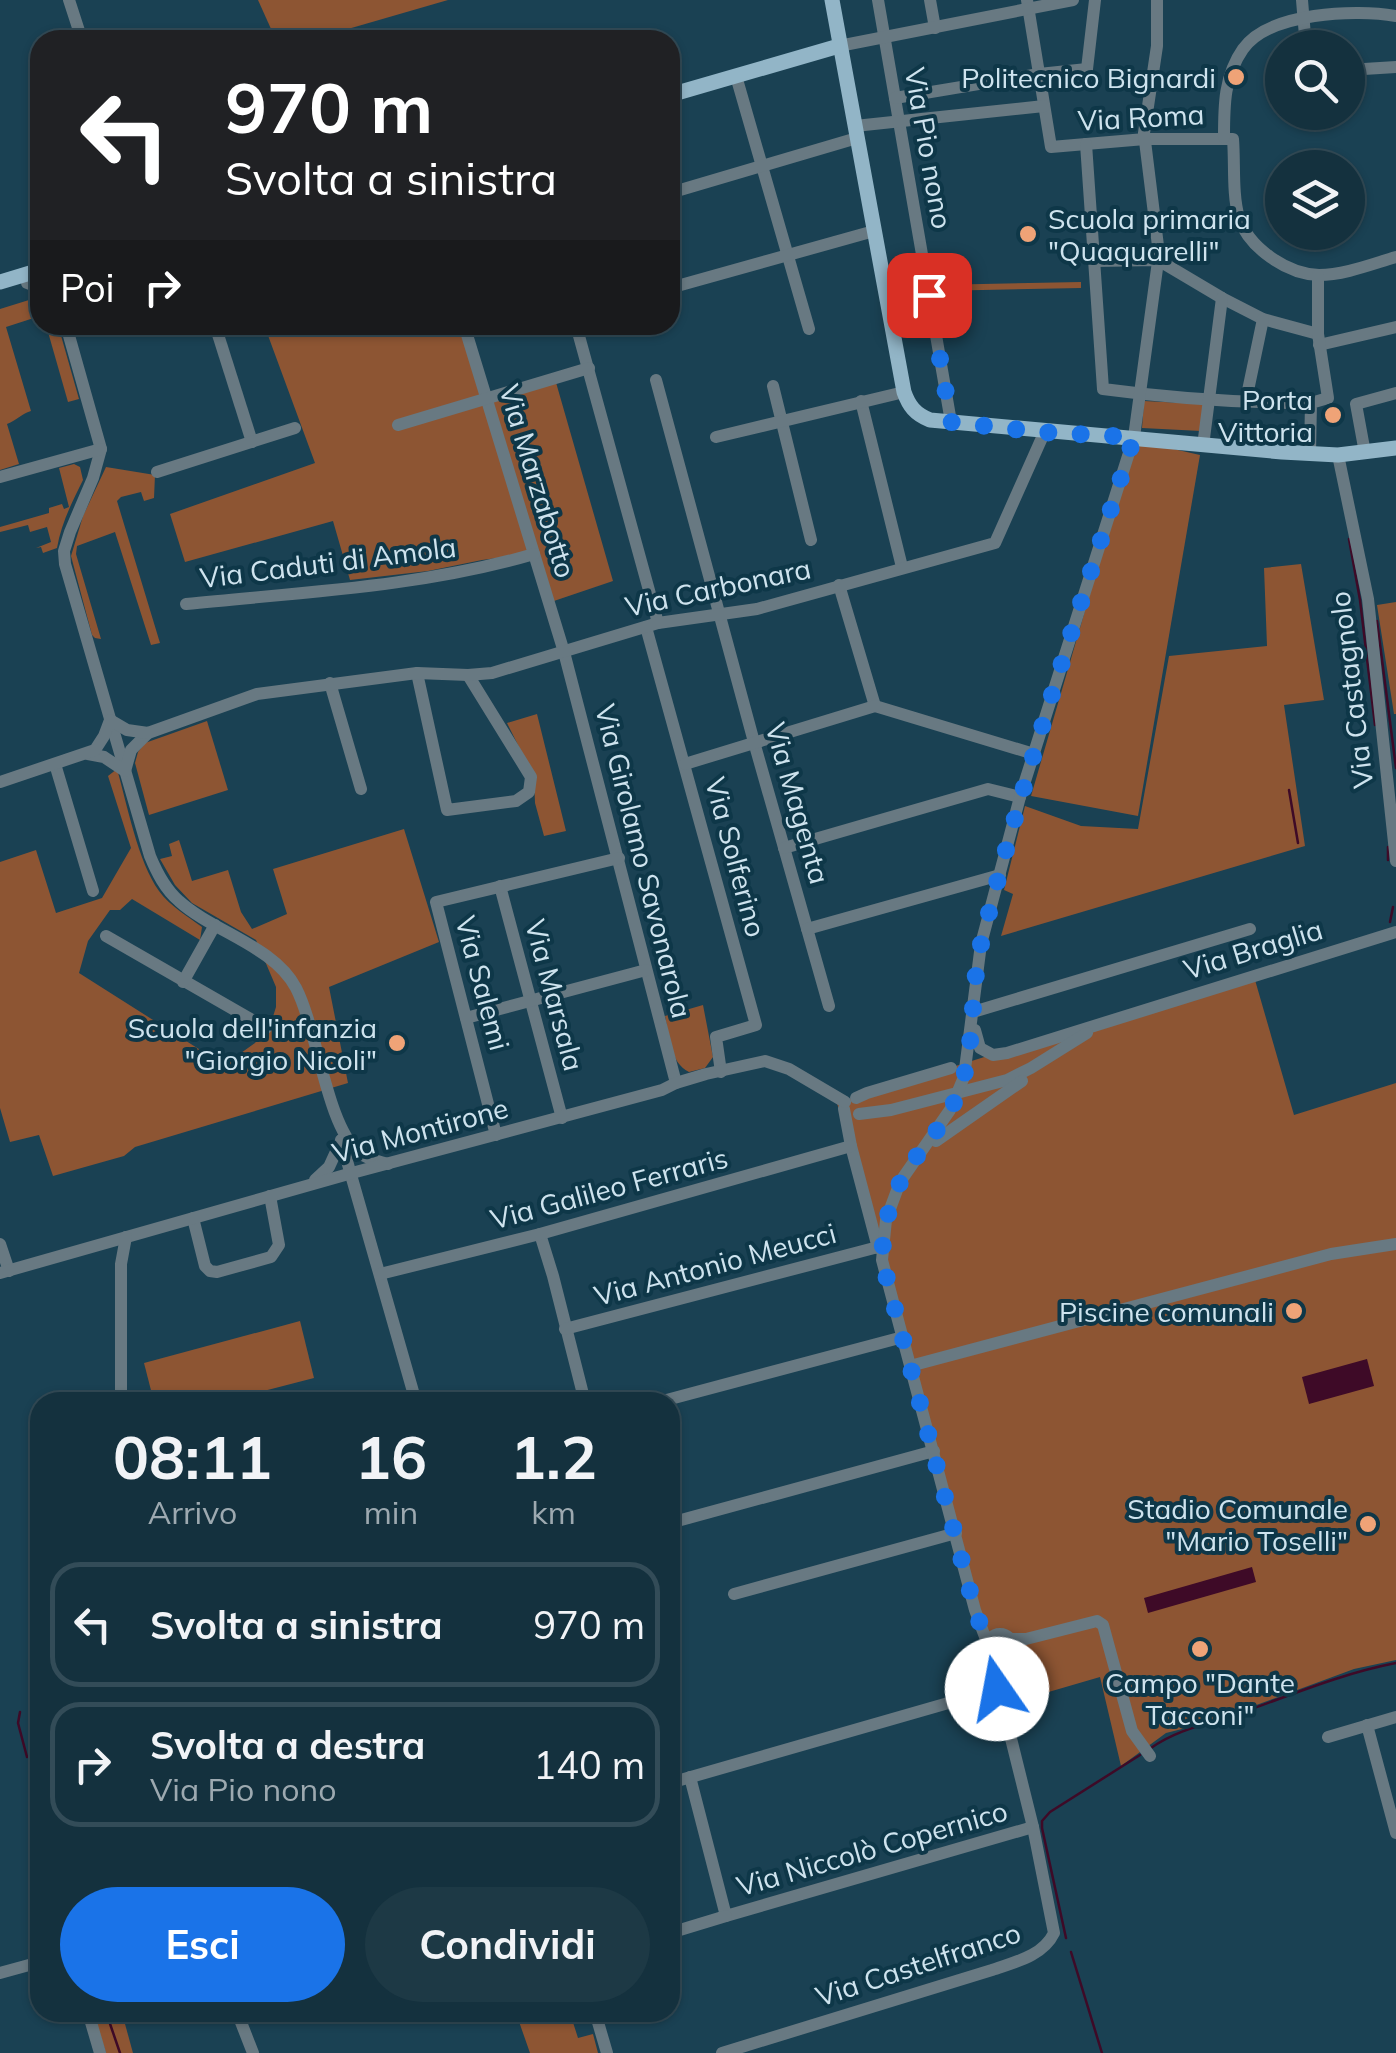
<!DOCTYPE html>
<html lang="it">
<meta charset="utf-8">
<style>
:root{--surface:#14313e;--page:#1d3945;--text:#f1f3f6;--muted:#9da9b0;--line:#334c58;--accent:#1a73e8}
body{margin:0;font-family:Mulish,sans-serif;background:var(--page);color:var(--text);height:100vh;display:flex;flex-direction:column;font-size:38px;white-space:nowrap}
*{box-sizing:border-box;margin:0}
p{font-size:32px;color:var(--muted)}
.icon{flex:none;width:55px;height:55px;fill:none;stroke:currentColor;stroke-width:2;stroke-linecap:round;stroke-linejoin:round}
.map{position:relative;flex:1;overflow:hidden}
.drawer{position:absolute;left:30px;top:1392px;width:650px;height:630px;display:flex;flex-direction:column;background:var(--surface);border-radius:30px;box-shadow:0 2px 8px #0004,0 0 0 2px var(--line)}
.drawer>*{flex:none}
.guide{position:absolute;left:30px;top:30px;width:650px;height:305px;border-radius:30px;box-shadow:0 2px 8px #0004,0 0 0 2px var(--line);background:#202124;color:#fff;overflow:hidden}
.tools{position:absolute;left:1265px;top:30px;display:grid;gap:20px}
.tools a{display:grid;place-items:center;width:100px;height:100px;border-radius:50%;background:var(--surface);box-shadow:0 2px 8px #0004,0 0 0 2px var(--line);font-size:50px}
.pin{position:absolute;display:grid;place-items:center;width:85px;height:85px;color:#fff;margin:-42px;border-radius:20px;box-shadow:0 5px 15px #0006}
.me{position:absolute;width:110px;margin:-55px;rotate:348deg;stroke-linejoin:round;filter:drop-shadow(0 0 8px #0008)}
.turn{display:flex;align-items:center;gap:35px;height:210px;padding:0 30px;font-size:45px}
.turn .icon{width:130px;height:130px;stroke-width:2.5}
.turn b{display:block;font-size:70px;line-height:85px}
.then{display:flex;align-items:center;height:95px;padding:0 30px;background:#0003;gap:20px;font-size:38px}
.eta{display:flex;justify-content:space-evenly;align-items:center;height:170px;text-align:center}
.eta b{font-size:60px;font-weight:700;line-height:70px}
.cta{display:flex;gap:20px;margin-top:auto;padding:20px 30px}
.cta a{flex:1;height:115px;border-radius:60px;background:var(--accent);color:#fff;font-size:40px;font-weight:700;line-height:115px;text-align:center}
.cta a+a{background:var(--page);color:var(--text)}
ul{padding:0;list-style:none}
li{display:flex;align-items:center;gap:30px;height:125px;margin:0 20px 15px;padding:0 10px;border:5px solid var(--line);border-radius:30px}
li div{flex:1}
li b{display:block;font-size:38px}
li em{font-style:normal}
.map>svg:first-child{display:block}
.green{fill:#8d5533}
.water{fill:#3e0a27}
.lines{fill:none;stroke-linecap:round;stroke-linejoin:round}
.stream{stroke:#3e0a27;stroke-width:2.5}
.minor{stroke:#687982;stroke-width:12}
.major{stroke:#92b5c7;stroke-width:15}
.route{stroke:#1a73e8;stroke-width:18;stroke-dasharray:0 32.4}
.poi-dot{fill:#efa377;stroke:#0e3748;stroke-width:4}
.labels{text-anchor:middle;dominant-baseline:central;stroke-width:8;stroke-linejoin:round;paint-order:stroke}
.poi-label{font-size:28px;fill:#cee3ee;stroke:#0e3748;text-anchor:end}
.street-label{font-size:28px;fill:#cee3ee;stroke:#0e3748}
</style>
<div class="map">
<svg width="1396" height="2053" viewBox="0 0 1396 2053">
<rect width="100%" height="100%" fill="#1a4153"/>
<g class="green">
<polygon points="258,0 448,0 310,40 276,40"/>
<polygon points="1081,282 1081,288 934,291 934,285"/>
<path d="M29 300 40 312V316L6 327 31 411C21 414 17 420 7 424L19 464 0 470V309Z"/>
<polygon points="46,325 58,325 79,399 68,402"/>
<polygon points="281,325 466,325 489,399 555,379 613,581 548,603 533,553 482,560 428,571 350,580 333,521 185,562 170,514 315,463 266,330"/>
<polygon points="1144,401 1203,404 1201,431 1142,428"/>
<polygon points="1138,441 1200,455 1138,816 1031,796 1098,566"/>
<path d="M74 464 80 467 83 480C72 502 61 524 57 548L43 553 41 547 36 548 51 542 47 527 30 532 28 525 0 532V527L49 513V508L62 504 64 509 69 507 59 468Z"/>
<polygon points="106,467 155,475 154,498 144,501 141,492 121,497 117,501 160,643 151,645 115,532 77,546 76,554 101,639 95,638 92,635 71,556 83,516"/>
<polygon points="1301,564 1324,700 1284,705 1305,846 1001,936 1013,894 1004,890 1025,806 1081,826 1138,829 1169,656 1267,646 1264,568"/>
<polygon points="1396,602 1396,714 1394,714 1377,605"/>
<polygon points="537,714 566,831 544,836 535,803 534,777 507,723"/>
<polygon points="207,721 228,790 149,815 135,763 138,752 145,743"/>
<path d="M117 769C127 804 138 862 159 891 170 906 187 916 202 927L200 940 132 899 120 910H110L88 941 79 973 224 1065 255 1043 271 1023 276 1007V987L256 940 192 903 175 885 160 859 172 856 169 844 179 840 192 881 228 870 241 912 252 929 287 914 273 869 404 829 439 942 329 987 348 1083 135 1147 124 1156 53 1176 39 1135 10 1142 0 1108V862L36 850 56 913 102 898 131 848 108 776Z"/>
<polygon points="1253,973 1294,1115 1396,1083 1396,1660 1354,1669 1210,1722 1166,1733 1121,1766 1100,1677 1001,1706 837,1103"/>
<path d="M703 1005 713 1057 705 1068 689 1072C670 1063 669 1035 665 1016Z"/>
<polygon points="300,1321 314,1378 221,1402 154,1402 144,1363"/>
<polygon points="93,2013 122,2013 133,2053 106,2053"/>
<polygon points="516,2013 570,2013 578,2038 593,2034 598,2053 530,2053"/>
</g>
<g class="water">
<polygon points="1367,1359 1374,1386 1309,1404 1302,1377"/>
<polygon points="1252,1567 1256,1582 1148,1613 1144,1598"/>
</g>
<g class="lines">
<g class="stream">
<polyline points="1349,539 1360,600 1375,725"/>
<polyline points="1377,621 1396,768"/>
<polyline points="1289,790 1298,843"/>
<polyline points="1388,860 1388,847"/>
<polyline points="1390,922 1393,907"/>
<polyline points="20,1712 18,1723 27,1757"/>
<path d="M1151 1748C1179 1728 1213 1723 1246 1711 1296 1693 1344 1673 1396 1663"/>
<polyline points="1066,1938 1042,1828 1042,1821 1050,1812 1140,1755"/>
<polyline points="1071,1952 1102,2053"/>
<polyline points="106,2012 120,2053"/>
</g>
<g class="minor">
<polyline points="69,0 82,40"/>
<polyline points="878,0 951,422"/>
<polyline points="930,0 935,28"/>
<path d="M1027 0 1051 147 1145 139H1233C1235 163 1232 194 1239 218 1249 248 1287 274 1319 275 1344 275 1372 264 1396 257"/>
<polyline points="1302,0 1306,48"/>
<polyline points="839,46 1073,0"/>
<polyline points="1348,70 1396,67"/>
<polyline points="736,76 809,329"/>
<polyline points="895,98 1039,74 1087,69 1095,0"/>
<polyline points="855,126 1044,106"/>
<path d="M1224 137C1224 106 1224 76 1243 49 1269 12 1356 9 1396 16"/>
<path d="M1086 144 1103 389C1170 398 1243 403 1311 403"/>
<polyline points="670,193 857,138"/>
<polyline points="1093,261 1158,260 1222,298 1263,319 1318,334"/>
<polyline points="27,283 40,288"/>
<polyline points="670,288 874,231"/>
<polyline points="886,296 929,295"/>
<path d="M66 325 101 449 93 478 70 532 64 551 65 564 150 856C157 873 165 889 179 901 213 932 274 946 296 988 318 1031 326 1124 359 1153 367 1159 378 1161 388 1164"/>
<polyline points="215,325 252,442"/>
<polyline points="464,325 564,652 676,1083"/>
<polyline points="576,325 658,623"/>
<polyline points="638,325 639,327"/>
<polyline points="1319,345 1396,327"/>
<polyline points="656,380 754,742 829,1006"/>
<polyline points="773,386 811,540"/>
<polyline points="1246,400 1263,319"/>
<polyline points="861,401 902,567"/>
<polyline points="398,425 589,368"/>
<polyline points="716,437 904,392"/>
<polyline points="1203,446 1222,298"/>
<polyline points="1310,453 1311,403 1328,398 1318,334 1318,275"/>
<polyline points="1365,453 1356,404 1396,393"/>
<polyline points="1338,455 1368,599 1396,861"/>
<polyline points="157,472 295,428"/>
<polyline points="0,477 101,449"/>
<polyline points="839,585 875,706"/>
<path d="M186 604C303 592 421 587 534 554"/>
<polyline points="646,627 756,1025 716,1037 721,1072"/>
<polyline points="417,673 447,810 516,801 529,792 531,777 468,675"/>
<polyline points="330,683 361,789"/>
<polyline points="88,754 104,757 125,771 131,750 148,733"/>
<polyline points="55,764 93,891"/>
<polyline points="685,764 875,706 1034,754"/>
<polyline points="0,782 95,750 104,736 110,720 127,730 148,733 257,694 417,673 468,675 492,673 658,623 757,609 995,543 1045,431"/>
<polyline points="784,848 988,789 1020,797"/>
<polyline points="500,886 562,1118"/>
<polyline points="807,929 1000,875"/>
<polyline points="106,936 266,1028"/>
<polyline points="183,982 215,925"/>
<polyline points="973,1012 1250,929"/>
<polyline points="466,1018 646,970"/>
<polyline points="975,1030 980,1048 993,1055 1007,1053 1396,932"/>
<polyline points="856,1098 867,1093 951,1068"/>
<polyline points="844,1109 851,1146 878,1248"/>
<polyline points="859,1114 891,1110 1007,1080 1031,1068 1087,1033"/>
<polyline points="496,1135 436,902 619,858"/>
<polyline points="341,1140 416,1402"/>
<polyline points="936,1141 1022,1081"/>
<polyline points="315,1180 329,1167 340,1143"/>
<polyline points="193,1218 205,1266 210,1271 217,1272 271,1257 279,1245 270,1196"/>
<polyline points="540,1234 553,1276 585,1402"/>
<polyline points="0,1244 9,1271"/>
<polyline points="0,1273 352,1173 662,1090 676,1083 706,1074 765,1061 789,1069 845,1102"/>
<polyline points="380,1274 540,1234 851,1146"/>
<polyline points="565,1329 878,1247"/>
<polyline points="910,1366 1331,1254 1396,1244"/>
<polyline points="121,1402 121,1264 126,1237"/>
<polyline points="659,1402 903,1337"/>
<polyline points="670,1523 934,1451"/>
<polyline points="734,1594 956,1533"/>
<circle cx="1000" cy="1647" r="13"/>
<polyline points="1010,1639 1026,1639 1097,1621 1103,1625 1132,1731 1150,1756"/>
<polyline points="988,1645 975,1610 882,1260 886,1220 900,1182 950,1110 964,1077 981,944 1020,797 1134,437 1159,254 1144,133 1157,46 1157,0"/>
<polyline points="1367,1725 1396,1833"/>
<polyline points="1328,1737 1396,1717"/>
<polyline points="690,1777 726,1916 1033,1827"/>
<polyline points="670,1783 997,1689"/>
<polyline points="670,1933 726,1916"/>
<polyline points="0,1973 40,1962"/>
<polyline points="88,2012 100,2053"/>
<polyline points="237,2012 253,2053"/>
<polyline points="595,2012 607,2053"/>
<path d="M722 2053 992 1970C1015 1962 1043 1956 1054 1933L1033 1827 990 1654"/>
</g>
<g class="major">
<path d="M832 0 904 392C909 406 915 414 930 420L1282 452 1338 455 1396 448"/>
<polyline points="670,95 839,46"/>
<polyline points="0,282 40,270"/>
</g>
</g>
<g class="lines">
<path class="route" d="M929 295 951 422 1040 432 1134 437C1081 604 1025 770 982 940 970 987 976 1037 962 1083 953 1113 932 1136 914 1160 892 1190 883 1223 882 1260L975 1610 988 1645 997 1689"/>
</g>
<g class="poi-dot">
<circle cx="1236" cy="77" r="10"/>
<circle cx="1028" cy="234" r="10"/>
<circle cx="1333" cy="415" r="10"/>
<circle cx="397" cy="1043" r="10"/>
<circle cx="1294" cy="1311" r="10"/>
<circle cx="1368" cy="1524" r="10"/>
<circle cx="1200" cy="1649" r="10"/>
</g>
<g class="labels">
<g class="poi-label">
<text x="1216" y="77">Politecnico Bignardi</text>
<text x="1048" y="218" text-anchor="start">Scuola primaria<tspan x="1048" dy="32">"Quaquarelli"</tspan></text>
<text x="1313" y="399">Porta<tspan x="1313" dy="32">Vittoria</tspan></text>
<text x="377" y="1027">Scuola dell'infanzia<tspan x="377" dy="32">"Giorgio Nicoli"</tspan></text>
<text x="1274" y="1311">Piscine comunali</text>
<text x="1348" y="1508">Stadio Comunale<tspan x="1348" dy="32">"Mario Toselli"</tspan></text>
<text x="1200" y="1682" text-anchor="middle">Campo "Dante<tspan x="1200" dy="32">Tacconi"</tspan></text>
</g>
<g class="street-label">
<text transform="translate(1141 117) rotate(-3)">Via Roma</text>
<text transform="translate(929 148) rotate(80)">Via Pio nono</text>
<text transform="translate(538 481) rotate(73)">Via Marzabotto</text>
<text transform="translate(328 562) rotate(-7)">Via Caduti di Amola</text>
<text transform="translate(718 587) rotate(-12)">Via Carbonara</text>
<text transform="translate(1351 690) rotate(-97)">Via Castagnolo</text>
<text transform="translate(798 803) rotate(74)">Via Magenta</text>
<text transform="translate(736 857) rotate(75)">Via Solferino</text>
<text transform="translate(644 861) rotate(76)">Via Girolamo Savonarola</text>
<text transform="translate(1253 949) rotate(-17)">Via Braglia</text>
<text transform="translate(483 983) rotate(75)">Via Salemi</text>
<text transform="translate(555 995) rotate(75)">Via Marsala</text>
<text transform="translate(420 1130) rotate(-15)">Via Montirone</text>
<text transform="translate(609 1188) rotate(-15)">Via Galileo Ferraris</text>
<text transform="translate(715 1264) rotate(-15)">Via Antonio Meucci</text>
<text transform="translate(872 1848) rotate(-16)">Via Niccolò Copernico</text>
<text transform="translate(918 1964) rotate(-18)">Via Castelfranco</text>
</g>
</g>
</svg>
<div class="tools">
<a><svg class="icon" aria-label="search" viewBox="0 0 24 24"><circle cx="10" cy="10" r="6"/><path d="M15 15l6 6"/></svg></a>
<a><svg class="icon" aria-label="layers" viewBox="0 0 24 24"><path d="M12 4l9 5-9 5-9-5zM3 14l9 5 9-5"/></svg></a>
</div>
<div class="pin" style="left:929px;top:295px;background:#d93025"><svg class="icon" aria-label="arrive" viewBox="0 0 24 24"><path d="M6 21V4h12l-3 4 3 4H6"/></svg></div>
<svg class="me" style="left:997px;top:1689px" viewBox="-20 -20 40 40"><circle r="19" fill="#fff"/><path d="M0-13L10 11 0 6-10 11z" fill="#1a73e8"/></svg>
<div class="guide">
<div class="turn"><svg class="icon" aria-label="left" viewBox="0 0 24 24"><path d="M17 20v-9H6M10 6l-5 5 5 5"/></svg><div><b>970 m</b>Svolta a sinistra</div></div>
<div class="then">Poi<svg class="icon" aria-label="right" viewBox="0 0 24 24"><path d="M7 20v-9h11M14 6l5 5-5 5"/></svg></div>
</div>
<section class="drawer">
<div class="eta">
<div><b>08:11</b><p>Arrivo</p></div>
<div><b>16</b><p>min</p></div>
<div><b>1.2</b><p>km</p></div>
</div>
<ul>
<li><svg class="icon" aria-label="left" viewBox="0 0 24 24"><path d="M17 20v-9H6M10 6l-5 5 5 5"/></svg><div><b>Svolta a sinistra</b></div><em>970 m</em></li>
<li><svg class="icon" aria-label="right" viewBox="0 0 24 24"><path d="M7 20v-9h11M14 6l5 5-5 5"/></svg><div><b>Svolta a destra</b><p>Via Pio nono</p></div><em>140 m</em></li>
</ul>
<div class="cta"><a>Esci</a><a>Condividi</a></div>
</section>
</div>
